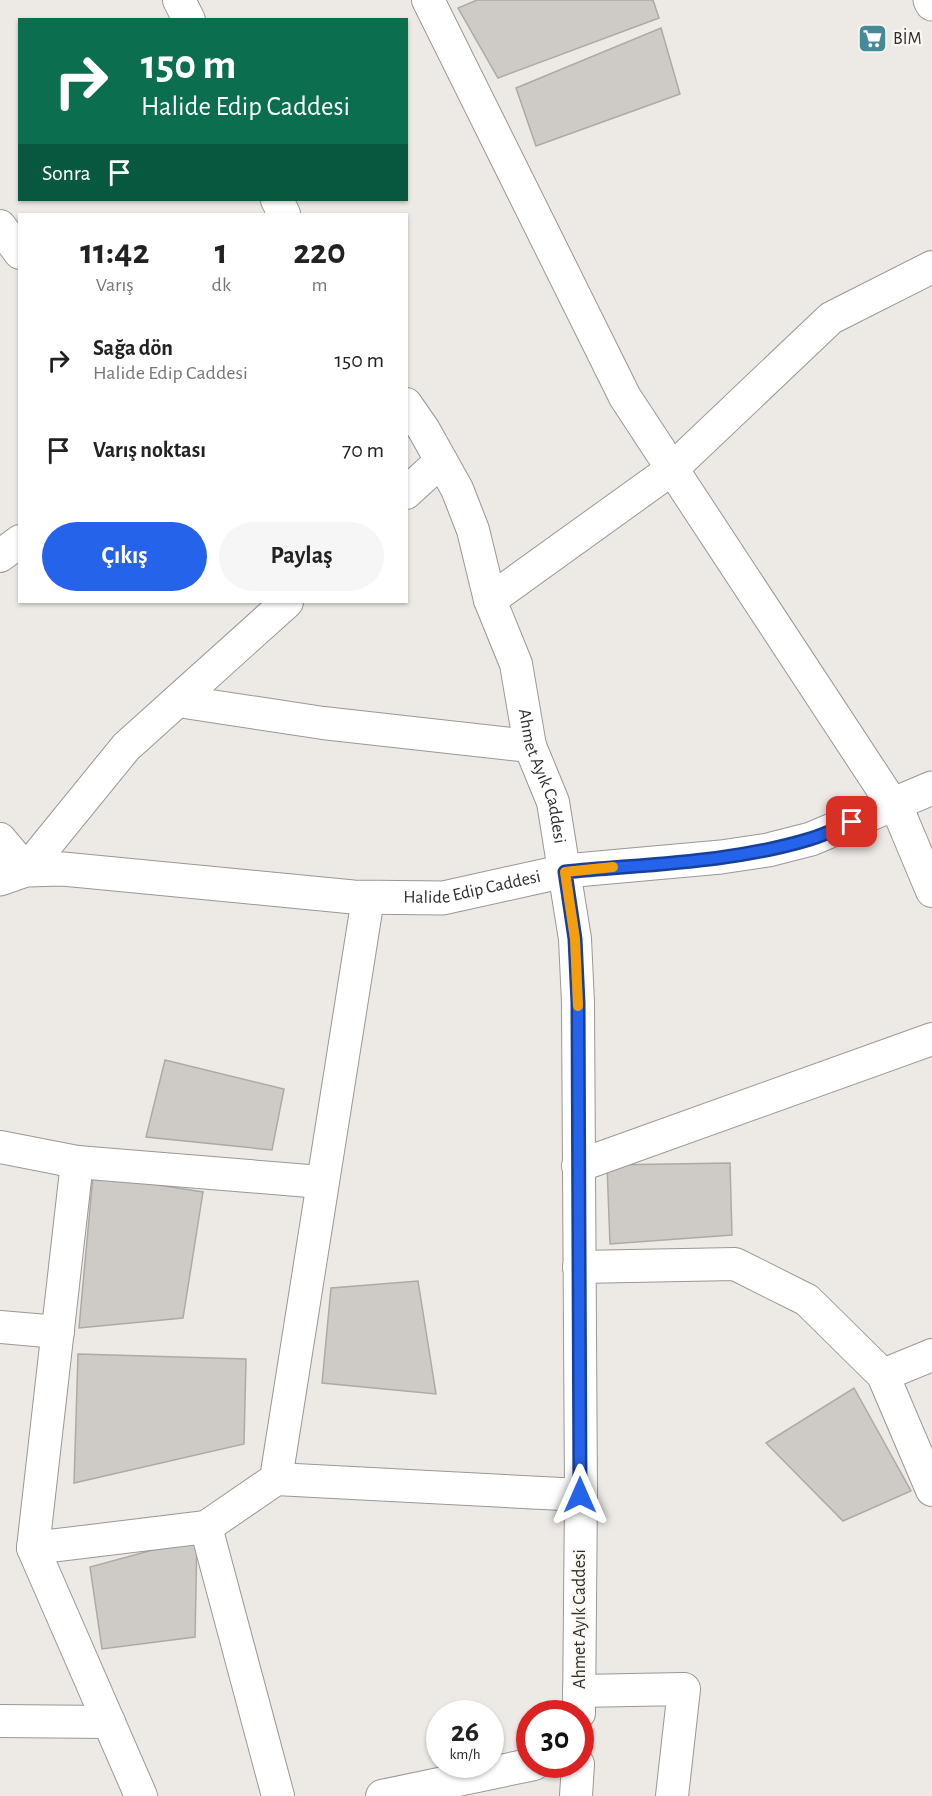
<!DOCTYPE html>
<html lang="tr">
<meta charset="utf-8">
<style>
:root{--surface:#fff;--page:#f6f6f6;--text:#222;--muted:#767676;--accent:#2563eb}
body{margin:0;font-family:"Alegreya Sans",sans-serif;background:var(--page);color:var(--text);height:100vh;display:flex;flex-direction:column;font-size:22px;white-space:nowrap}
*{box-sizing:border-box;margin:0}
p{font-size:20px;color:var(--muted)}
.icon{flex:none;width:33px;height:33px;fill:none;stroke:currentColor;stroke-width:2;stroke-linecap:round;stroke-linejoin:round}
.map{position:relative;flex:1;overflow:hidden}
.drawer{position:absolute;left:18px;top:213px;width:390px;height:390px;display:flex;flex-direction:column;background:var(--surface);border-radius:0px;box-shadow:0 2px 4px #0004}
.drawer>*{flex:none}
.banner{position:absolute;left:18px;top:18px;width:390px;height:183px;border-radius:0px;box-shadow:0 2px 4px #0004;background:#0b6e4f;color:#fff;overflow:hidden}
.speed{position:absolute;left:426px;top:1700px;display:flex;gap:12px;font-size:30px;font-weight:700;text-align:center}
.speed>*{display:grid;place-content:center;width:78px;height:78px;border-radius:50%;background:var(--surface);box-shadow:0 2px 4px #0004;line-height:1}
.speed small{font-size:15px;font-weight:400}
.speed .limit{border:9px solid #d22;background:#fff;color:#111}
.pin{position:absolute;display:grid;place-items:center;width:51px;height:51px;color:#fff;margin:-26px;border-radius:12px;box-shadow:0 3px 9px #0006}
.me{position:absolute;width:66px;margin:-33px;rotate:0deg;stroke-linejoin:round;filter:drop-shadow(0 0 4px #0008)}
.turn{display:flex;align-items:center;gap:21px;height:126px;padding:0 24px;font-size:27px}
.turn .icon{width:78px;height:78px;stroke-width:2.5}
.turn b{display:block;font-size:42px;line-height:51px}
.then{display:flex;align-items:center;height:57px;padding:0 24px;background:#0003;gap:12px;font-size:22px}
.eta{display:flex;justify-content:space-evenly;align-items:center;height:102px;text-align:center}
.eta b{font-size:36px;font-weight:700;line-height:42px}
.action{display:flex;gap:12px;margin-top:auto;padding:12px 24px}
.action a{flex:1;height:69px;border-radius:36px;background:var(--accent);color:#fff;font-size:24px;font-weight:700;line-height:69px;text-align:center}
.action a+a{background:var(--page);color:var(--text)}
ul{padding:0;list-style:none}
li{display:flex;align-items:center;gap:18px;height:90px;padding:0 24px}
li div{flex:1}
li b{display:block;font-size:22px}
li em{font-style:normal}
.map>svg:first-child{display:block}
.building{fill:#cecbc7;stroke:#adaaa6;stroke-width:1.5}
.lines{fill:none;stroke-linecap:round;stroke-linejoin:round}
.minor-casing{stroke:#9a9794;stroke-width:34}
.tertiary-casing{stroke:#9a9794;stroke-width:35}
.secondary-casing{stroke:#9a9794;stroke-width:35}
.minor{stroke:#fff;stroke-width:32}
.tertiary{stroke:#fff;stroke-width:33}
.secondary{stroke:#fff;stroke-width:33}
.route-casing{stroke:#184099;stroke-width:15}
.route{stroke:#2563eb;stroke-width:10}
.slow{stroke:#f59e0b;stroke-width:10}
.labels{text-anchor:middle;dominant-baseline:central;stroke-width:4.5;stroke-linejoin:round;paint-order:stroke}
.poi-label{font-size:18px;fill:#2e2d2c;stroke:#fbf7f3;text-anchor:start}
.street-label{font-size:18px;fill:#2e2d2c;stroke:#fbf7f3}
</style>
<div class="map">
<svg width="932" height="1796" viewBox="0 0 932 1796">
<rect width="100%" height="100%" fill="#edeae6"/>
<g class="building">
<polygon points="477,0 653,0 659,18 498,78 458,8"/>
<polygon points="661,28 680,94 536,146 516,88"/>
<polygon points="165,1060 284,1089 272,1150 146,1137"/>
<polygon points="730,1163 732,1235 610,1244 607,1165"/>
<polygon points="93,1175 203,1192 183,1318 79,1328"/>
<polygon points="418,1281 436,1394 322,1383 331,1288"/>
<polygon points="78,1354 246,1359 244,1444 74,1483"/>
<polygon points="854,1388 911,1491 843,1521 766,1443"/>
<polygon points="197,1538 195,1637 102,1649 90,1567"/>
</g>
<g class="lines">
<defs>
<g id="minor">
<polyline points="179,0 189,20"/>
<polyline points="428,0 625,397 893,805 901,817 932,891"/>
<polyline points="277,200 284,214"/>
<polyline points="0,226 20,253"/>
<path id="s1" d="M406 404 424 430 457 489 473 530 490 600 516 664 530 746 553 802 575 939 578 1003 581 1495 579 1713"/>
<polyline points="406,493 441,461"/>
<polyline points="0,556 20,541"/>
<polyline points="490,600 672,469 831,318 932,267"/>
<polyline points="178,701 323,723 530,746"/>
<polyline points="0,839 26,870 126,747 287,602"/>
<polyline points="0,1147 77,1162 321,1182"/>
<polyline points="77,1162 33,1548 141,1796"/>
<polyline points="578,1166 932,1039"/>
<polyline points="579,1267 735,1264 807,1300 883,1375 932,1490"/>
<polyline points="0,1327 58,1332"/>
<polyline points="883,1375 932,1355"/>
<polyline points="276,1479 581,1495"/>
<polyline points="206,1527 278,1796"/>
<polyline points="33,1548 206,1527 276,1479 368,898"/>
<polyline points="579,1691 684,1689 672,1796"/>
<polyline points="0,1721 109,1722"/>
<polyline points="382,1796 534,1764"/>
<polyline points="576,1796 578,1764"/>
</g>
<g id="tertiary">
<path id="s2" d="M0 879 26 870 63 869 353 897 443 898 565 871 721 857 768 850 811 839 932 788"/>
</g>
<polyline id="secondary" points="930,0 932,4"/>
</defs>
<use href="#minor" class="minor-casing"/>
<use href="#tertiary" class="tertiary-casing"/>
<use href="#secondary" class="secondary-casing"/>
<use href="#minor" class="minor"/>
<use href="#tertiary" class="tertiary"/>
<use href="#secondary" class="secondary"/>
</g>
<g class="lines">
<defs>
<path id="route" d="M580 1495 578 1003 575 939 565 872C646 864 731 863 810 839 824 835 838 828 852 822"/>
</defs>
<use href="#route" class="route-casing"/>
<use href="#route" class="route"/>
<polyline class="slow" points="578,1006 575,939 565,872 613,867"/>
</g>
<defs>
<symbol id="supermarket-square" viewBox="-11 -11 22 22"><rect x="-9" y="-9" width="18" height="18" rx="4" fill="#468999" stroke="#fbf7f3"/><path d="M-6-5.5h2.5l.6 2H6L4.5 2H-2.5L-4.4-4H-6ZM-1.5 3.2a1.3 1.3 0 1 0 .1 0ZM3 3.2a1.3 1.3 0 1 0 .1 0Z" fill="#fff"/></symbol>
</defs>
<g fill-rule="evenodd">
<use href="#supermarket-square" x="856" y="22" width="33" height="33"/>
</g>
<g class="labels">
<g class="poi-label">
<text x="893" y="39">BİM</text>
</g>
<g class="street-label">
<text stroke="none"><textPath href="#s1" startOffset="400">Ahmet Ayık Caddesi</textPath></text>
<text stroke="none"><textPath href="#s2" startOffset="476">Halide Edip Caddesi</textPath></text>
<text transform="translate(580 1619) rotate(-90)">Ahmet Ayık Caddesi</text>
</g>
</g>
</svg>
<div class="speed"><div>26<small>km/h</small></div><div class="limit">30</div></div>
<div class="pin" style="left:852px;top:822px;background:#d93025"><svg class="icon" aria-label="arrive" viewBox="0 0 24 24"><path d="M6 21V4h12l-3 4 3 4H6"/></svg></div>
<svg class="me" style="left:580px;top:1495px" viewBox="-20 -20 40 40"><path d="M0-17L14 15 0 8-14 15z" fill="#2563eb" stroke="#fff" stroke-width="4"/></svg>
<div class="banner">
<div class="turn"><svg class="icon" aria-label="right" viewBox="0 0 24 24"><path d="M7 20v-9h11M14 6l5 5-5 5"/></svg><div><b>150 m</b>Halide Edip Caddesi</div></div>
<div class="then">Sonra<svg class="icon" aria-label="arrive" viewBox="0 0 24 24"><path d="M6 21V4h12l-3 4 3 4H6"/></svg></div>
</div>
<section class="drawer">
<div class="eta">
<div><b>11:42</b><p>Varış</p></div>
<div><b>1</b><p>dk</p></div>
<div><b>220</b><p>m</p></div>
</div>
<ul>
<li><svg class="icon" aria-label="right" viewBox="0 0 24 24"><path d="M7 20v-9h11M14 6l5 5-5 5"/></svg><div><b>Sağa dön</b><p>Halide Edip Caddesi</p></div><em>150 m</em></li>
<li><svg class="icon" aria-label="arrive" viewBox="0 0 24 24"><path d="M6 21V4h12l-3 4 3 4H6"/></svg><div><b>Varış noktası</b></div><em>70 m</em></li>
</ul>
<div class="action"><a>Çıkış</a><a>Paylaş</a></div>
</section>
</div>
